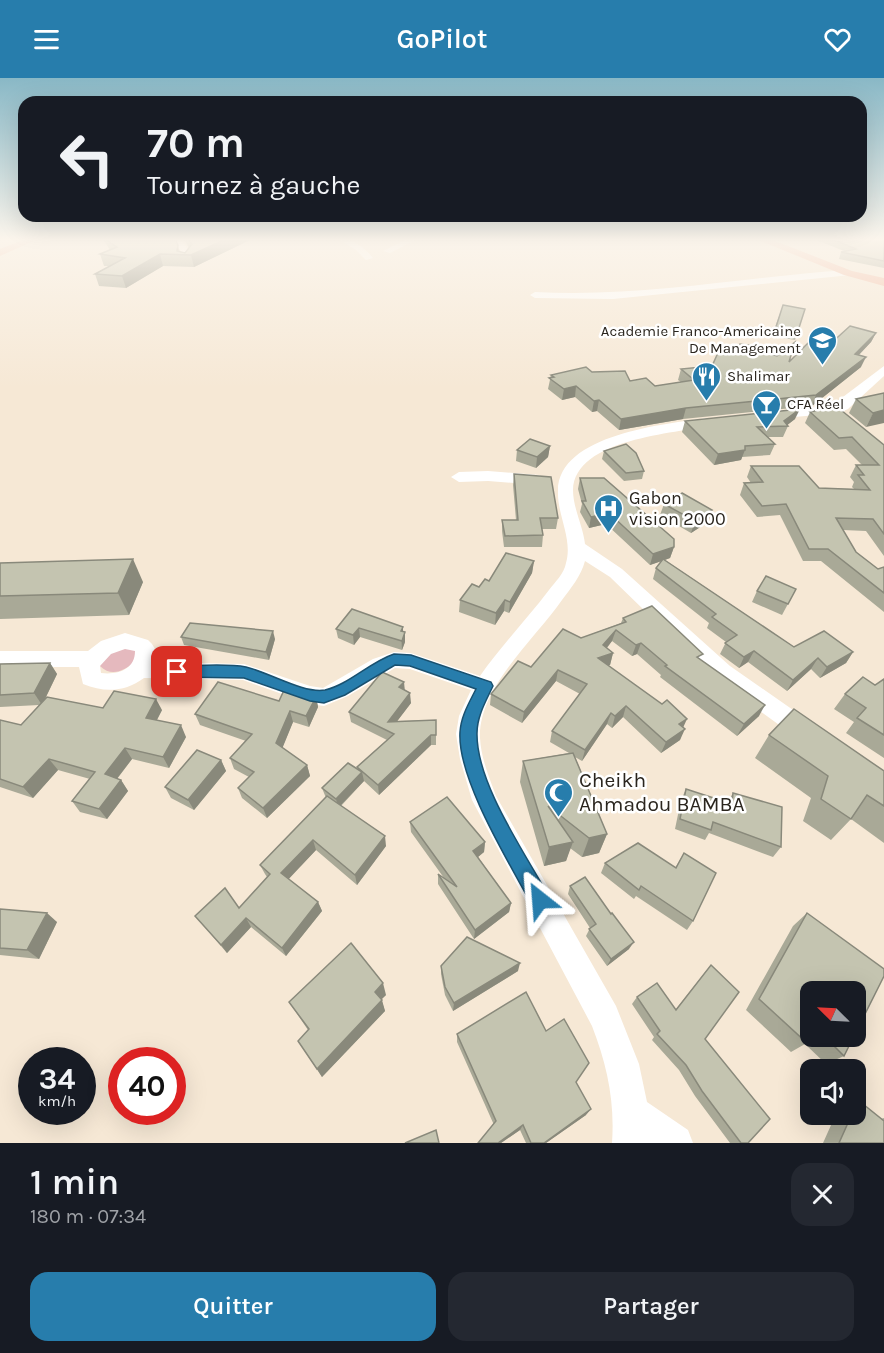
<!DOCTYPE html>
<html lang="fr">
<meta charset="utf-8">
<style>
:root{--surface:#171b24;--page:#242831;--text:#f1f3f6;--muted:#9ea1a6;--accent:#277dac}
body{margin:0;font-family:Karla,sans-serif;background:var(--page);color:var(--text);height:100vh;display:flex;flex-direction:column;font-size:22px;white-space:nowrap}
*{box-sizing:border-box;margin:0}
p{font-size:20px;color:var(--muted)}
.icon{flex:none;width:33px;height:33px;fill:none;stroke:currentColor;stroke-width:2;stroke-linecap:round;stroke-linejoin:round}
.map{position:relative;height:1065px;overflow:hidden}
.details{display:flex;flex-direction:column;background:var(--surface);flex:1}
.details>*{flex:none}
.guide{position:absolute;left:18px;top:18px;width:849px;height:126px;border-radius:18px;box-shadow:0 6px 24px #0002;background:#171b24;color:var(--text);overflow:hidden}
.needle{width:39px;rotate:294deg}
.buttons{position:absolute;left:800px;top:903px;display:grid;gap:12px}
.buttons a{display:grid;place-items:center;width:66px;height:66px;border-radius:12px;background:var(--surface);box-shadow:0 6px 24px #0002;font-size:30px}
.speed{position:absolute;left:18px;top:969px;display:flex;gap:12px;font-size:30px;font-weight:700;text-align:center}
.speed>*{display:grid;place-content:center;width:78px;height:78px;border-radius:50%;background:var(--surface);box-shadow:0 6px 24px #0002;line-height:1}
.speed small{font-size:15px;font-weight:400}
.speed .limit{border:9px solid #d22;background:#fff;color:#111}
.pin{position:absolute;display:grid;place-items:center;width:51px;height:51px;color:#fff;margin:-26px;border-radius:12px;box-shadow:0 3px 9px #0006}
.me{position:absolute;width:66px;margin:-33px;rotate:332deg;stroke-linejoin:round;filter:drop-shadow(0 0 4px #0008)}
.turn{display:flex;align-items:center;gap:21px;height:126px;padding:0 30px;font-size:27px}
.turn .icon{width:78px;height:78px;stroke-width:2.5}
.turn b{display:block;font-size:42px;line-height:51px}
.round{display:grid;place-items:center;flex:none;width:63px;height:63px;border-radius:18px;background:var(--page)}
.summary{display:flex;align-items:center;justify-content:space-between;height:102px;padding:0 30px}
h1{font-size:36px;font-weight:600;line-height:45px}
.action{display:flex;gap:12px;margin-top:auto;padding:12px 30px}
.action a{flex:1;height:69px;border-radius:18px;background:var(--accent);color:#fff;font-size:24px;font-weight:600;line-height:69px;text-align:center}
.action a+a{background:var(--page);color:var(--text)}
header{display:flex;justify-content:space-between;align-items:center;height:78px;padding:0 30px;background:var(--accent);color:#fff;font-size:27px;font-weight:600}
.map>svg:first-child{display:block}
.green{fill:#e5b9be}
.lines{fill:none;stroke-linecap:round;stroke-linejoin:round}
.minor{fill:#fff;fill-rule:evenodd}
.major{fill:#f3b8a0;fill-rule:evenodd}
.wall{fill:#a9a997}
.shaded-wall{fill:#89897b}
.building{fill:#c4c4b0;stroke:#89897b;stroke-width:1.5}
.route{fill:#277dac;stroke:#195170;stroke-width:1.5}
.labels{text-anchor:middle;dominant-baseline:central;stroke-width:5;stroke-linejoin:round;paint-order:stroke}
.far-poi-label{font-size:15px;fill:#2a251e;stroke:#fff;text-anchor:start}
.poi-label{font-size:18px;fill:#2a251e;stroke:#fff;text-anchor:start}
.near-poi-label{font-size:21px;fill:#2a251e;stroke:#fff;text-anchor:start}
</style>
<header><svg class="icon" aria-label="menu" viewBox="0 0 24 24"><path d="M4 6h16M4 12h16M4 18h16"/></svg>GoPilot<svg class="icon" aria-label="heart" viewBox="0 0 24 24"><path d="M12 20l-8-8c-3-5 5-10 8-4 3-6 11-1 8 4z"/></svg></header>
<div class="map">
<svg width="884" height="1065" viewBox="0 0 884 1065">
<rect width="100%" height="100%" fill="#f6e8d5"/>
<path class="green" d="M137 570 136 583C125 592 112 600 100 588L101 579 109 571Z"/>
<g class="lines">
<g class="minor">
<polygon points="173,161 181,161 193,179 188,184 182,184 181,182 184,178"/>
<path d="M338 161C353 160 364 169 373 180L366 182 356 172Z"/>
<polygon points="407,161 417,161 390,175 383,173"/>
<path d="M848 192 851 193V197L613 221 535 220 530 217 535 214C640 220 743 199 848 192Z"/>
<polygon points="884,288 884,298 848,331 839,335 772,341 765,337 772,333 831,328"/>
<path d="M707 340 712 341 714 344 712 347C675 356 575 360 573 412 573 430 583 448 585 466L622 491 730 588 816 648 820 655 816 662 808 665 800 662 714 600 610 499 585 483C581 498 571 510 562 522 535 561 478 610 480 660 481 680 489 699 496 718L616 928 639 986 647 1024 688 1052 693 1065H612C615 1023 607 987 592 948L472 722 460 681 456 656 459 638 471 612 410 591 395 590 348 618 324 628 310 626 243 602 144 600C125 614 105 615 83 606L79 589H0V573H88L101 563 125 555 148 562 152 566 155 571 154 584 244 586 310 608 323 610 373 581 394 574 411 575 480 598C501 568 527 541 549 512 555 504 564 496 566 485 573 461 557 437 558 413 558 356 666 346 707 340ZM125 571 135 573C135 592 117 597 101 595L100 588 111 576Z"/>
<polygon points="488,393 539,397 547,402 539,407 488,403 459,404 451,399 459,394"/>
</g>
<g class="major">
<polygon points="25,161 38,161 0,178 0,171"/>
<polygon points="756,161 770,161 852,193 884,200 884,208 844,197"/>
</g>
</g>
<g class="wall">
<polygon points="103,161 175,161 180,174 185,175 189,170 184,161 252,161 194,189 163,188 126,210 99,208 95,196 109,188 104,188 100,176 110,172"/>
<polygon points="814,161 884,161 884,190 839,181 841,174 844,173"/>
<polygon points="783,227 798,253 795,262 772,258"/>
<polygon points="876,255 871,264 859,277 861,289 812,328 683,341 619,352 597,333 592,334 575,319 562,322 548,311 551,297 592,294 655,308 681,304 678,302 681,291 712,288 738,271 740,266 789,284 828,268"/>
<polygon points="884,315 866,349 849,335 856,321"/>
<polygon points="810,334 884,367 884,478 866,453 843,452 856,474 878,491 884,489 884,534 821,483 803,483 780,437 757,439 740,417 744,405 751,405 747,399 751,388 819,410 854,411 852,409 854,404 850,399 856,387 862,387 846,371 834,372 805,345"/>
<polygon points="795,341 787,347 788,348 783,359 768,359 775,366 770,377 742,379 741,382 714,387 682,354 685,343"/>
<polygon points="550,368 548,379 536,390 516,383 517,372"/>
<polygon points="604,373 644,393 642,401 624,403 602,381"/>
<polygon points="514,396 558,440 556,451 542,451 543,457 542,469 504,469 502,453 502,442 516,442 513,407"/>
<polygon points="580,400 674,469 670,480 665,482 794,569 853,574 846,585 820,600 811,591 787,613 748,584 739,590 720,576 726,564 707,550 709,545 653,501 656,490 662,483 650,487 606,446 589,450 580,434 582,426 578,411"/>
<polygon points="664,426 708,444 691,455 660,437"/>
<polygon points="534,483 532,495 509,535 504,533 495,547 459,534 460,522 489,503"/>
<polygon points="0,485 143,504 129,537 0,541"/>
<polygon points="796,511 782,537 752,524 757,513"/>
<polygon points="352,531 403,554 405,564 402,572 360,559 354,567 338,560 336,551"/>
<polygon points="623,540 700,581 759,638 737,658 660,599 661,597 637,576 632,578 612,563 607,570 613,575 610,587 608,587 683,649 680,662 661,675 623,639 612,650 607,646 582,683 575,679 607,756 599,775 582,779 570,770 566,783 544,788 520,704 523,683 569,675 550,664 552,653 580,616 556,603 522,645 490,627 491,616 531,589 581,560 621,545"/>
<polygon points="181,559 275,561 269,582 184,567"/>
<polygon points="50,585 57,596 46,619 103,630 162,632 157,642 186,659 169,690 132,681 117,701 121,702 128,713 107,741 80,734 72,723 90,701 58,692 33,720 0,709 0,642 21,647 39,627 0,629 0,586"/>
<polygon points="884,601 884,680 846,655 854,644 834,631 845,616 875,607"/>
<polygon points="404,604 404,612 411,625 397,643 436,642 436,667 431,667 379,717 364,703 341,728 386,768 357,807 316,772 288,801 318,824 322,833 286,878 251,849 227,875 202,846 195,838 239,830 267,799 265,796 260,787 326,720 322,710 358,691 357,689 387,662 351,644 349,634"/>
<polygon points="316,619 318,629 309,649 293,644 282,670 307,687 310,698 267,740 242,720 238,710 249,699 234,691 230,680 246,663 200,647 195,636"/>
<polygon points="769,657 884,693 884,765 851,741 831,762 803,743 811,720 755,680"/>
<polygon points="221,682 226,693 194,732 171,720 165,709"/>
<polygon points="686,711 727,725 733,715 781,769 773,779 709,755 705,762 675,751 681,722"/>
<polygon points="410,744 485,764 484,774 478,779 511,825 509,834 474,861 438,806 438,796 444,800 411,754"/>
<polygon points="684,775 693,843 687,852 636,818 634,821 601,795 605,785 675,790"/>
<polygon points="570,808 629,871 607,888 586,858 590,850 568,816"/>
<polygon points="0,831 57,844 39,881 0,877"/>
<polygon points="807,835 810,914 810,958 854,958 844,978 826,986 805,966 791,974 746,932 793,848"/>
<polygon points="711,887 705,961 748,1065 730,1065 695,1018 679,992 652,962 654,959 632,926 637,919 676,931"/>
<polygon points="441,888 518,893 453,933 445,917 441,896"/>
<polygon points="386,917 381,921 385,933 322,999 298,963 308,952 289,924"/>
<polygon points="546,953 576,1004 586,1037 546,1065 526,1065 520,1052 501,1065 478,1065 494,1047 457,964 457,956"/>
<polygon points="858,1022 881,1041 884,1040 884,1065 823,1065 836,1036 855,1036 855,1023"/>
</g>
<g class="shaded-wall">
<polygon points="226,161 252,161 194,189 191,177"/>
<polygon points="160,176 163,188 126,210 122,198"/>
<polygon points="876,255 871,264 850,286 855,276"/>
<polygon points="866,279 861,289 812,328 816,317"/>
<polygon points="576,308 575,319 562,322 564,311"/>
<polygon points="599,322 597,333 592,334 594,323"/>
<polygon points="686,330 683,341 619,352 621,341"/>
<polygon points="800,331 795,341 786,348 784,343"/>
<polygon points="884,332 884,345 866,349 873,335"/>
<polygon points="550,368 548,379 536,390 537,379"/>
<polygon points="745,372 741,382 714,387 718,376"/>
<polygon points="712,432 708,444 691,455 695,443"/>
<polygon points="609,435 606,446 589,450 591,439"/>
<polygon points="674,469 670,480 650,487 653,476"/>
<polygon points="133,481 143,504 129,537 118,515"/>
<polygon points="534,483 532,495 509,535 510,524"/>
<polygon points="505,522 504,533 495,547 496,535"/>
<polygon points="403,549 403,558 405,554 405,564 402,572 401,553"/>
<polygon points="359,550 360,559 354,567 353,557"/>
<polygon points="616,552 612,563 600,578 603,567"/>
<polygon points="273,553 275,561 269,582 266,574"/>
<polygon points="641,565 637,576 632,578 636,567"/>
<polygon points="754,573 748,584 739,590 744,579"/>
<polygon points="853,574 846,585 820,600 827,589"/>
<polygon points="613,575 610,587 595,592 598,580"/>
<polygon points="818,580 811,591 787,613 793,602"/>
<polygon points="50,585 57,596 42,627 34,615"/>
<polygon points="558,592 556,603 522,645 524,634"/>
<polygon points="404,604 405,614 399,609"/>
<polygon points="410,615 411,625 389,654 388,644"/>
<polygon points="316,619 318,629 309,649 306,638"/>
<polygon points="156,621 162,632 152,651 146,640"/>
<polygon points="765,627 759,638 737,658 744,646"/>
<polygon points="626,628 623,639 612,650 615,638"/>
<polygon points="290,633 293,644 280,676 276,665"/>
<polygon points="611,635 607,646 582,683 585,672"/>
<polygon points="687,641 682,652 679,646"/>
<polygon points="181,647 186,659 169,690 163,679"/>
<polygon points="685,651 680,662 661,675 666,664"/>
<polygon points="431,657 431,667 379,717 378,707"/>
<polygon points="125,670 132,681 112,707 105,696"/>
<polygon points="49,681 58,692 33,720 23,709"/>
<polygon points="221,682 226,693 194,732 188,722"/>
<polygon points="307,687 310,698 267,740 263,730"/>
<polygon points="362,694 364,703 338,730 336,721"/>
<polygon points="121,702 128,713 107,741 99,731"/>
<polygon points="607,756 599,775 582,779 589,760"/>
<polygon points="385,758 386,768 357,807 355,797"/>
<polygon points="313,762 316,772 285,805 281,795"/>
<polygon points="485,764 484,774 473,783 473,773"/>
<polygon points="573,764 566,783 544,788 549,769"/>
<polygon points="318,824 322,833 286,878 282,870"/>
<polygon points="511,825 509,834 474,861 475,852"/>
<polygon points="47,835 57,844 39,881 27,872"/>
<polygon points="246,840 251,849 227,875 221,867"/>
<polygon points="634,864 629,871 607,888 611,881"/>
<polygon points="520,885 518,893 453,933 454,925"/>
<polygon points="383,905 386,917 378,925 375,914"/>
<polygon points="382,922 385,933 322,999 317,991"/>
<polygon points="591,1031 586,1037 546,1065 544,1065"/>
<polygon points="523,1047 520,1052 501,1065 498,1065"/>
</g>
<g class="building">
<polygon points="106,161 175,161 178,167 177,173 185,175 192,166 188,161 226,161 191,177 160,176 122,198 95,196 125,180 100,176 117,169 109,164"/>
<polygon points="832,161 884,161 884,183 841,174 856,171"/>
<polygon points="783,227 805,231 798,253 776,249"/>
<polygon points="850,248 876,255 855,276 866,279 816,317 686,330 621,341 599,322 594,323 576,308 564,311 549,300 554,299 551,297 586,289 592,294 625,293 630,303 646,300 655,308 694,302 681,291 712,288 721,268 739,271 740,266 756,268 756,272 777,278 795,264 789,284 810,263 828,268"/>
<polygon points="884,315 884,332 873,335 856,321"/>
<polygon points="836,328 884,367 884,456 873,441 836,440 856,474 878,491 884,489 884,515 828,471 809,471 786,426 762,428 744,405 763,404 751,388 799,388 819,410 870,412 858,397 864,397 856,387 879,387 852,359 839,360 810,334"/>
<polygon points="800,331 784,343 788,348 757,349 775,366 745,368 745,372 718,376 685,343"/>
<polygon points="530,361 550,368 537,379 517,372"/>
<polygon points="626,366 636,375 644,393 626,395 604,373"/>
<polygon points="514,396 551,399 558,440 540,440 543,457 505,458 502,442 518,442"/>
<polygon points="580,400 604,400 674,461 674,469 653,476 609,435 591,439 582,423 586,423"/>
<polygon points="682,415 712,432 695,443 664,426"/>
<polygon points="506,475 534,483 510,524 505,522 496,535 460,522 472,506 479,509 485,501 489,503"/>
<polygon points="133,481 118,515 0,518 0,485"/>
<polygon points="663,481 794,569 824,553 853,574 827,589 818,580 793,602 754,573 744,579 725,565 737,557 712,539 716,536 656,490"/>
<polygon points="766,498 796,511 788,526 757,513"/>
<polygon points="652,528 703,576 697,579 765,627 744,646 665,588 667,587 641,565 636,567 616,552 603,567 613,575 598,580 662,626 667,622 687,641 679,646 685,651 666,664 626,628 615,638 611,635 585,672 552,653 587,606 558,592 524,634 491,616 518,583 531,589 563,551 581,560 626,544 623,540"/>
<polygon points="352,531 403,549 401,553 405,554 402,563 359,550 353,557 336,551"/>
<polygon points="190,545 273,553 266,574 181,559"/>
<polygon points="50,585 34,615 0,617 0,586"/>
<polygon points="382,594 404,604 399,609 410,615 388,644 436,642 436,657 431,657 378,707 357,689 394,656 349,634"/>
<polygon points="863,599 875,607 884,601 884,657 857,640 866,630 845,616"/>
<polygon points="218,604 279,623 285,610 316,619 306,638 290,633 276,665 307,687 263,730 238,710 254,694 230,680 252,656 195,636"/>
<polygon points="114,613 156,621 146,640 181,647 163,679 125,670 105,696 121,702 99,731 72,723 95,694 49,681 23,709 0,701 0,642 21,647 47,619 103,630"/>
<polygon points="794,631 884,693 884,728 867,717 851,741 821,721 828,698 769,657"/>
<polygon points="197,672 221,682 188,722 165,709"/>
<polygon points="573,675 607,756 589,760 548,728 573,764 549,769 523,683"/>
<polygon points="348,685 362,694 336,721 322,710"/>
<polygon points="686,711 732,726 733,715 782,729 781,769 713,744 711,752 680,741"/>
<polygon points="327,718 385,758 355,797 313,762 281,795 318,824 282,870 246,840 221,867 195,838 225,810 239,830 270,796 260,787"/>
<polygon points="447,719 485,764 473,773 511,825 475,852 438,796 457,809 410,744"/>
<polygon points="638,765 676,790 684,775 716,795 693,843 641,808 639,812 605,785"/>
<polygon points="585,799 611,836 612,835 634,864 611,881 589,851 596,846 570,808"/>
<polygon points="0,831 47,835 27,872 0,870"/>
<polygon points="807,835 884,891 884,898 855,956 855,914 810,914 810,958 811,958 807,965 759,921"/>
<polygon points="467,859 520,885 454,925 445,909 441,888"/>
<polygon points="351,865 383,905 375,914 382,922 317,991 298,963 309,951 289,924"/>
<polygon points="711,887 739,914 705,961 770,1041 748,1065 741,1065 702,1013 686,987 657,956 660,953 637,919 657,905 676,932"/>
<polygon points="526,914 546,953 564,941 589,985 576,1004 591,1031 544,1065 531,1065 523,1047 498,1065 478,1065 496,1043 457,956"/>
<polygon points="824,958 854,958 844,978"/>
<polygon points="858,1022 884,1043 884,1065 839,1065 852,1036 855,1036 855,1029"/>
<polygon points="436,1052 439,1065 405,1065"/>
</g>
<linearGradient id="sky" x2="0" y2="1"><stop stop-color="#89b8c6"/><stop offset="0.52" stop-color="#fbf5ec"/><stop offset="1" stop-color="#fbf5ec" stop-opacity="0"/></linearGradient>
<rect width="884" height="310" fill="url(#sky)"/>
<path class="route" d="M394 576 411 577 491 604 493 608C486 623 477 638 477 655 476 704 523 772 547 815L549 822 547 829 540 831 533 829C510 786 457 701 460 654 461 638 469 625 476 611L410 588 395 587 345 617 324 625 310 623 244 600 177 599 172 598 170 594 172 589 177 588C199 588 225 585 246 589 268 594 304 616 325 612 348 607 370 584 394 576Z"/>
<defs>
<symbol id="school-pin" viewBox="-11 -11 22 30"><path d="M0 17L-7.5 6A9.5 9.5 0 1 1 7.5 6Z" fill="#277dac" stroke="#fff"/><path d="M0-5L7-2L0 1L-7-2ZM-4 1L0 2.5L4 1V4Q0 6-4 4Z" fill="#fff"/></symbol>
<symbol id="restaurant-pin" viewBox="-11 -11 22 30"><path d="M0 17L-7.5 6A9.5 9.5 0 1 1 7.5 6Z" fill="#277dac" stroke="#fff"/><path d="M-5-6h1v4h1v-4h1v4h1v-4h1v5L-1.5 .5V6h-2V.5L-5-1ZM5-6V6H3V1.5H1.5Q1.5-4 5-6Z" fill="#fff"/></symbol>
<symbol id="bar-pin" viewBox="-11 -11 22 30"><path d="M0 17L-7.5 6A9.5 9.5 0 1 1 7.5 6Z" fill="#277dac" stroke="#fff"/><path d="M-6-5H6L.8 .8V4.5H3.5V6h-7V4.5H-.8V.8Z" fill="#fff"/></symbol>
<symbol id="hospital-pin" viewBox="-11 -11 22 30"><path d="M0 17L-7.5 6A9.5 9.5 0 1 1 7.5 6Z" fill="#277dac" stroke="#fff"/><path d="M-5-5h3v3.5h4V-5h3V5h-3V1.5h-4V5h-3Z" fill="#fff"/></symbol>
<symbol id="mosque-pin" viewBox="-11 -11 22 30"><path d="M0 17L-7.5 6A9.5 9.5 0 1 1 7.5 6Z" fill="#277dac" stroke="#fff"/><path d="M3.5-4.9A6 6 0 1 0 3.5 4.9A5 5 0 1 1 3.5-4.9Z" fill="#fff"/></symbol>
</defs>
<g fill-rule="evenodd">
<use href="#school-pin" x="806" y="246" width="33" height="45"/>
<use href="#restaurant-pin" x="690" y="282" width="33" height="45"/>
<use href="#bar-pin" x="750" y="310" width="33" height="45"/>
<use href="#hospital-pin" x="592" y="414" width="33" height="45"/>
<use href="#mosque-pin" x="542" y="698" width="33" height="45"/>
</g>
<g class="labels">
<g class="far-poi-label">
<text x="801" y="253" text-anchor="end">Academie Franco-Americaine<tspan x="801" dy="17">De Management</tspan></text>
<text x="727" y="298">Shalimar</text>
<text x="787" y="326">CFA Réel</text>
</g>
<g class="poi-label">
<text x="629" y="420">Gabon<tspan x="629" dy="21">vision 2000</tspan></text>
</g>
<g class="near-poi-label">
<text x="579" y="702">Cheikh<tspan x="579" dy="24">Ahmadou BAMBA</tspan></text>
</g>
</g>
</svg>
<div class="buttons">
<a><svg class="needle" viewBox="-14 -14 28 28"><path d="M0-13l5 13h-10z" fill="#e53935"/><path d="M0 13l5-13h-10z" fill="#9ea1a6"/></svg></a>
<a><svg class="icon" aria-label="sound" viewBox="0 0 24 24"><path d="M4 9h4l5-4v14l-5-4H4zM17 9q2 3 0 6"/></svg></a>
</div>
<div class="speed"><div>34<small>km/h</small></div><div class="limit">40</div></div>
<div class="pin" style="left:177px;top:594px;background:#d93025"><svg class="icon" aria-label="arrive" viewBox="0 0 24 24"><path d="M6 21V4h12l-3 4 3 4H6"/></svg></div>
<svg class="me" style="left:540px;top:822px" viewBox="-20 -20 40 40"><path d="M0-17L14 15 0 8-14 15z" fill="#277dac" stroke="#fff" stroke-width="4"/></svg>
<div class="guide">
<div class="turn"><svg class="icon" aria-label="left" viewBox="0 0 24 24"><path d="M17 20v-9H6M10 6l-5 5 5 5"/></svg><div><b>70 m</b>Tournez à gauche</div></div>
</div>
</div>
<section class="details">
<div class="summary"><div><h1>1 min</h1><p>180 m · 07:34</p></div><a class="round"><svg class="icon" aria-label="close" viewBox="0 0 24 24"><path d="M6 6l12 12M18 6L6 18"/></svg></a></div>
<div class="action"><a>Quitter</a><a>Partager</a></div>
</section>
